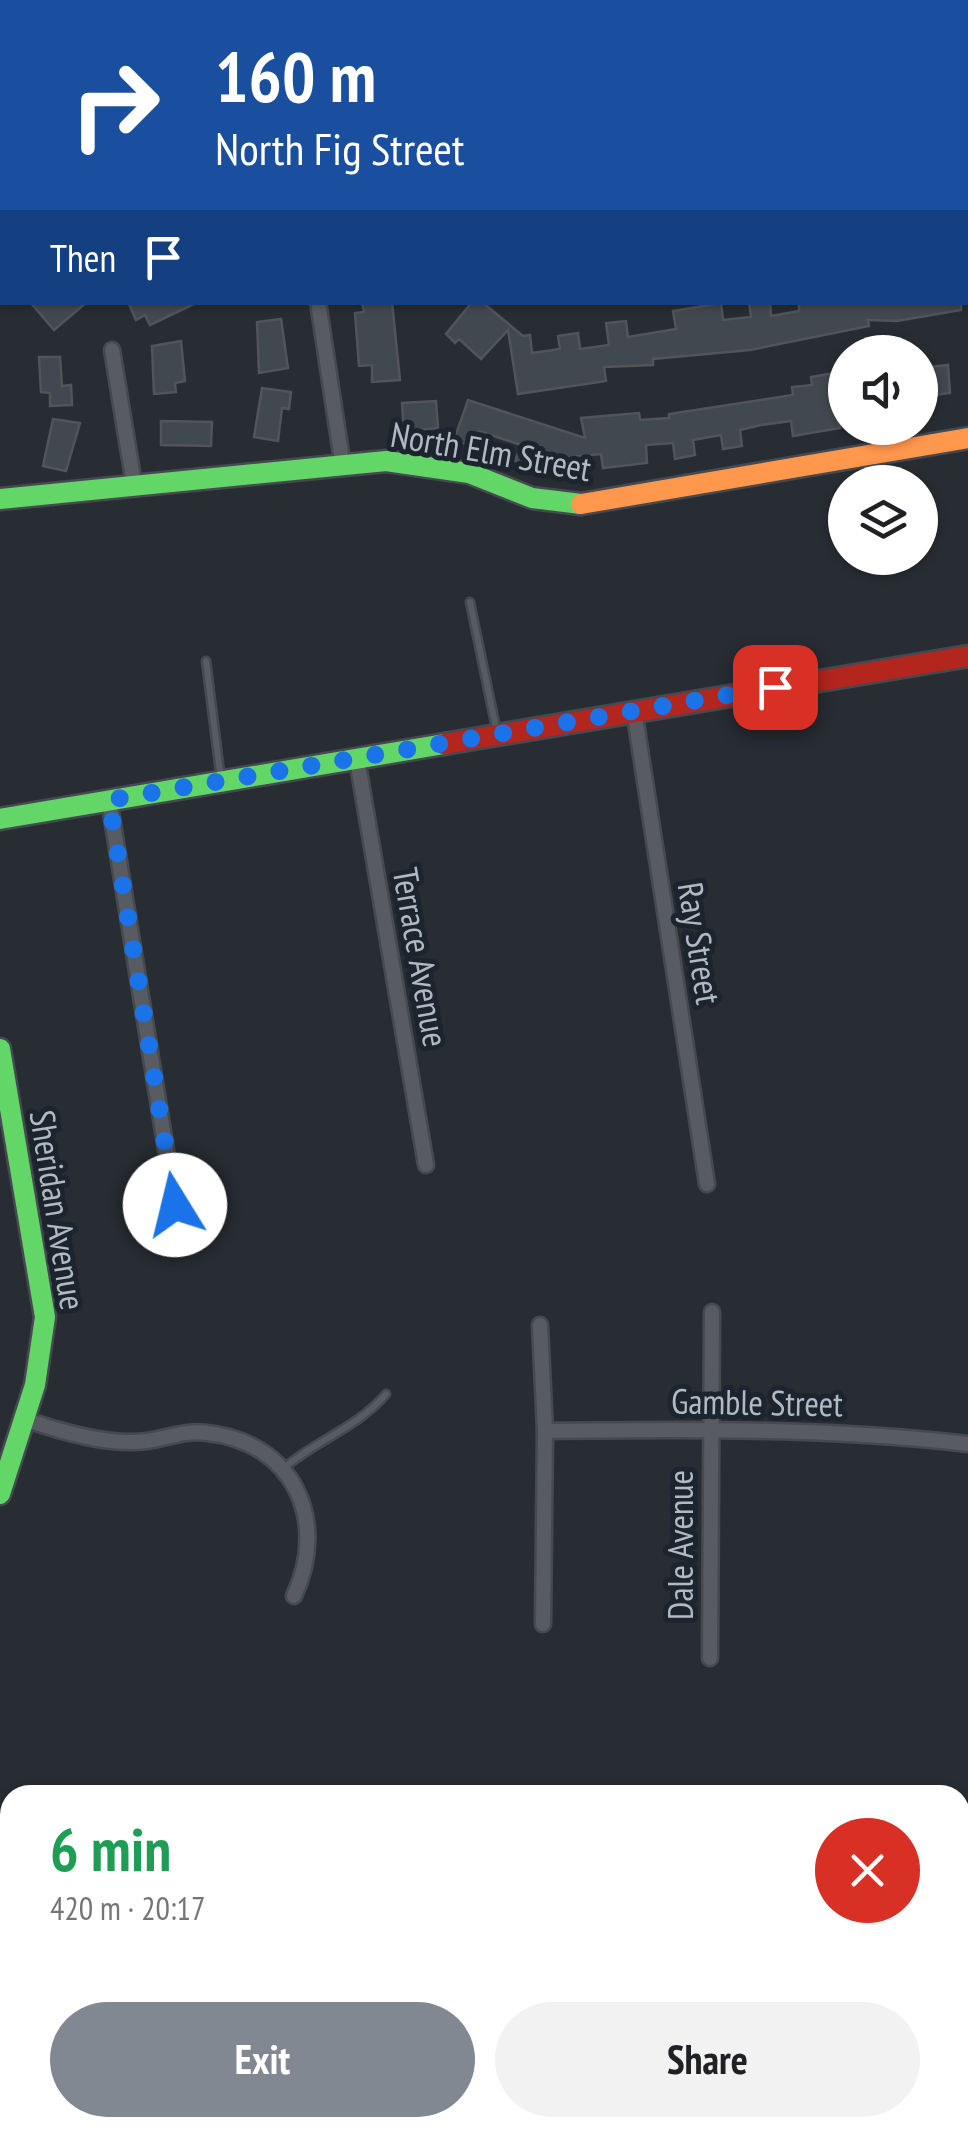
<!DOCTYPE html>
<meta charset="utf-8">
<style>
:root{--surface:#fff;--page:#f2f2f2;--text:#202124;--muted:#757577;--accent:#818892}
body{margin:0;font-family:"PT Sans Narrow",sans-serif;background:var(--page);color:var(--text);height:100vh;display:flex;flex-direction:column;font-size:38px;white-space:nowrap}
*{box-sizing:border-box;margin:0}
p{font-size:32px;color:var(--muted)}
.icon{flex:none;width:55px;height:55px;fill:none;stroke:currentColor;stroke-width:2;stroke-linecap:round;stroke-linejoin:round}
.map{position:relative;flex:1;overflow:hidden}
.details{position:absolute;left:0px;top:1785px;width:970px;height:352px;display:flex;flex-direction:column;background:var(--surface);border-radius:30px 30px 0 0;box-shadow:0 2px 8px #0004}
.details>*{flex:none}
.top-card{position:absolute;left:0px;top:0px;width:970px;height:305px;box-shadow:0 2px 8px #0004;background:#1a4fa0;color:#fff;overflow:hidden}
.buttons{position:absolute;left:828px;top:335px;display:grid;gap:20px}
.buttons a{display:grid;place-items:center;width:110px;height:110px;border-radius:50%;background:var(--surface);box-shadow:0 2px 8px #0004;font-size:50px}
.pin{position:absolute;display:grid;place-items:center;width:85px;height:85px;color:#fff;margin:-42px;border-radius:20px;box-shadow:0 5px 15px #0006}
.me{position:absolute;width:110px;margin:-55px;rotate:351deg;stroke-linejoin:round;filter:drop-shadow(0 0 8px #0008)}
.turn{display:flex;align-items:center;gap:35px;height:210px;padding:0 50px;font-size:45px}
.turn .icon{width:130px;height:130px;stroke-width:2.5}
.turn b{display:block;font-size:70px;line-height:85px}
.then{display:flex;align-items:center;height:95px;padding:0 50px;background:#0003;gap:20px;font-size:38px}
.round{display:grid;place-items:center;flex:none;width:105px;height:105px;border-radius:52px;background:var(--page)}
.summary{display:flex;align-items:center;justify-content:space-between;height:170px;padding:0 50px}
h1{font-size:60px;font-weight:600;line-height:75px;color:#1e9e55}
.button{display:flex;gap:20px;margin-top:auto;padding:20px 50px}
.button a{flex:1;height:115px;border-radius:60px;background:var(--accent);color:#fff;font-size:40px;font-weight:600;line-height:115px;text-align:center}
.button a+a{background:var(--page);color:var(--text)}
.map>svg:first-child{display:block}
.building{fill:#42484f;stroke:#50545b;stroke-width:2.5}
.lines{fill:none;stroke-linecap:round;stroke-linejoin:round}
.lane-casing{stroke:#454950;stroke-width:11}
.street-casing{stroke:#454950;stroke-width:19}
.fast-casing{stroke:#454950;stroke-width:25}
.slow-casing{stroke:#454950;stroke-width:25}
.jam-casing{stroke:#454950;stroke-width:25}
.lane{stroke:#585b62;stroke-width:6}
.street{stroke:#585b62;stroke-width:14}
.fast{stroke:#63d668;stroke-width:20}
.slow{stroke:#ff974d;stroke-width:20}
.jam{stroke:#b3261e;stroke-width:20}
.route{stroke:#1a73e8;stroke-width:18;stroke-dasharray:0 32.4}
.labels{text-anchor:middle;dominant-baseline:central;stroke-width:10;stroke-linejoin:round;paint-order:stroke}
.street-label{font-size:35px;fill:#b1b9c5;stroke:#1c242d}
</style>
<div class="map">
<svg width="968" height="2137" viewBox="0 0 968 2137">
<rect width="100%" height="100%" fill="#282d33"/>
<g class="building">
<polygon points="30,302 87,302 54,330"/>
<polygon points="128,302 198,302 150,325 145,315 136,320"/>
<polygon points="362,302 392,302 400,380 372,382 372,365 359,366 355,313 364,312"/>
<polygon points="472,302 482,302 523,336 530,335 532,353 560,349 558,336 578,333 580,349 609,345 606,323 626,321 628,337 676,329 673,311 721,303 723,320 751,317 749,302 770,302 771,316 799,311 799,304 806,302 961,302 961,310 897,321 868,320 869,326 750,350 653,359 653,365 604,367 606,381 518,394 508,330 481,359 459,339 455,343 446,334"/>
<polygon points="281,319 288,368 259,373 257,322"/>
<polygon points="181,341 185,381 175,383 176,392 154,394 152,346"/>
<polygon points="39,357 60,357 62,386 71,385 72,405 50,406 50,393 41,392"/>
<polygon points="948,365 950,393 920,397 920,368"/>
<polygon points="845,371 845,408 838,409 840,428 793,436 791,421 761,425 740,430 742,446 723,449 721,435 693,440 695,455 675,459 673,443 646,445 647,463 603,468 601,454 560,458 542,451 536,467 515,461 521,445 479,431 473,447 454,440 468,400 585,438 581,418 639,413 640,420 669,418 669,414 793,395 792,387 812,385 811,377"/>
<polygon points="262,388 291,392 289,409 282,408 278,441 254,437"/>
<polygon points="436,401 438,428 404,431 402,403"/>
<polygon points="53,419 80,423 66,471 43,466"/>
<polygon points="161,421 212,422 211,446 161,445"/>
</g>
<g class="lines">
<defs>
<g id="lane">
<polyline points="470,602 497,733"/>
<polyline points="206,661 221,780"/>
<path d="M284 1468C318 1439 357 1428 386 1394"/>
</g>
<g id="street">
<polyline points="272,0 272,2"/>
<polyline points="557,0 557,2"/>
<polyline points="318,302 343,467"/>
<polyline points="112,350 134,484"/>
<polyline points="634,710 707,1184"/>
<polyline points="357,759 426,1165"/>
<polyline points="109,800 175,1205"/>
<polyline points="540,1325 545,1431 543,1624"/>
<path d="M27 1420C62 1432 109 1446 147 1441 167 1438 186 1430 207 1433 294 1442 329 1521 294 1596"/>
<path d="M545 1431C686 1429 827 1428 968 1444"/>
<polyline points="710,1658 712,1312"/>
<polyline points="960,1819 968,1819"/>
<polyline points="0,2075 10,2075"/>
<polyline points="960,2086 968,2086"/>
<polyline points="335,2137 335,2128"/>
</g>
<g id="fast">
<polyline points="0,499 386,461 469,473 532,498 581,504"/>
<polyline points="0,819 444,744"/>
<polyline points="0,1049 45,1317 35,1385 0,1494"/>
</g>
<g id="slow">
<polyline points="925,0 925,2"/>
<polyline points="581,504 968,438"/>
</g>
<g id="jam">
<polyline points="968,250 968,254"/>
<polyline points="444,744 968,656"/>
</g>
</defs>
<use href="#lane" class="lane-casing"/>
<use href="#street" class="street-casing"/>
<use href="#fast" class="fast-casing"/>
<use href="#slow" class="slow-casing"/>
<use href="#jam" class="jam-casing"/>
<use href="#lane" class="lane"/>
<use href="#street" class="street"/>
<use href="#fast" class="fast"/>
<use href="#slow" class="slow"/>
<use href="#jam" class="jam"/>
</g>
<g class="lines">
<polyline class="route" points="175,1205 109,800 775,687"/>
</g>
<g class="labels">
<g class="street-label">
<text transform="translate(491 451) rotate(10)">North Elm Street</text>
<text transform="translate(700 943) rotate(81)">Ray Street</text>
<text transform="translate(421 957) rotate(80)">Terrace Avenue</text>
<text transform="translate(58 1210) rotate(81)">Sheridan Avenue</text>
<text transform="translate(757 1402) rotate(1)">Gamble Street</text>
<text transform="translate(680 1545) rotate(-90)">Dale Avenue</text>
</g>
</g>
</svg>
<div class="buttons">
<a><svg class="icon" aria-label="sound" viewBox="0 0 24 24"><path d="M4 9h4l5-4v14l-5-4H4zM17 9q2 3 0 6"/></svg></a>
<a><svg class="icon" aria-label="layers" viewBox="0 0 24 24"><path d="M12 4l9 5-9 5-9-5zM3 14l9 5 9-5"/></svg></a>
</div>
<div class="pin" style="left:775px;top:687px;background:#d93025"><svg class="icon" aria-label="arrive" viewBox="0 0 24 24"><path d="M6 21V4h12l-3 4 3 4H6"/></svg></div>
<svg class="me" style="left:175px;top:1205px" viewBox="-20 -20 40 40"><circle r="19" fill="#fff"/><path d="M0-13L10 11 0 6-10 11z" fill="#1a73e8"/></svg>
<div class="top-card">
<div class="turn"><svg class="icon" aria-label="right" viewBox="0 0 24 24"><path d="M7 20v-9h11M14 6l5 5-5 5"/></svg><div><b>160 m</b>North Fig Street</div></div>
<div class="then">Then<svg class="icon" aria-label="arrive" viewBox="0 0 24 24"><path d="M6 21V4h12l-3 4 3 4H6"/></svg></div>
</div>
<section class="details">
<div class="summary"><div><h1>6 min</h1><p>420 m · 20:17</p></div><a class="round" style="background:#d93025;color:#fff"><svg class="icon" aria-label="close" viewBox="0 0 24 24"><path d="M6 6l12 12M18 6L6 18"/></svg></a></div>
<div class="button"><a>Exit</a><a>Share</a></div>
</section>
</div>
